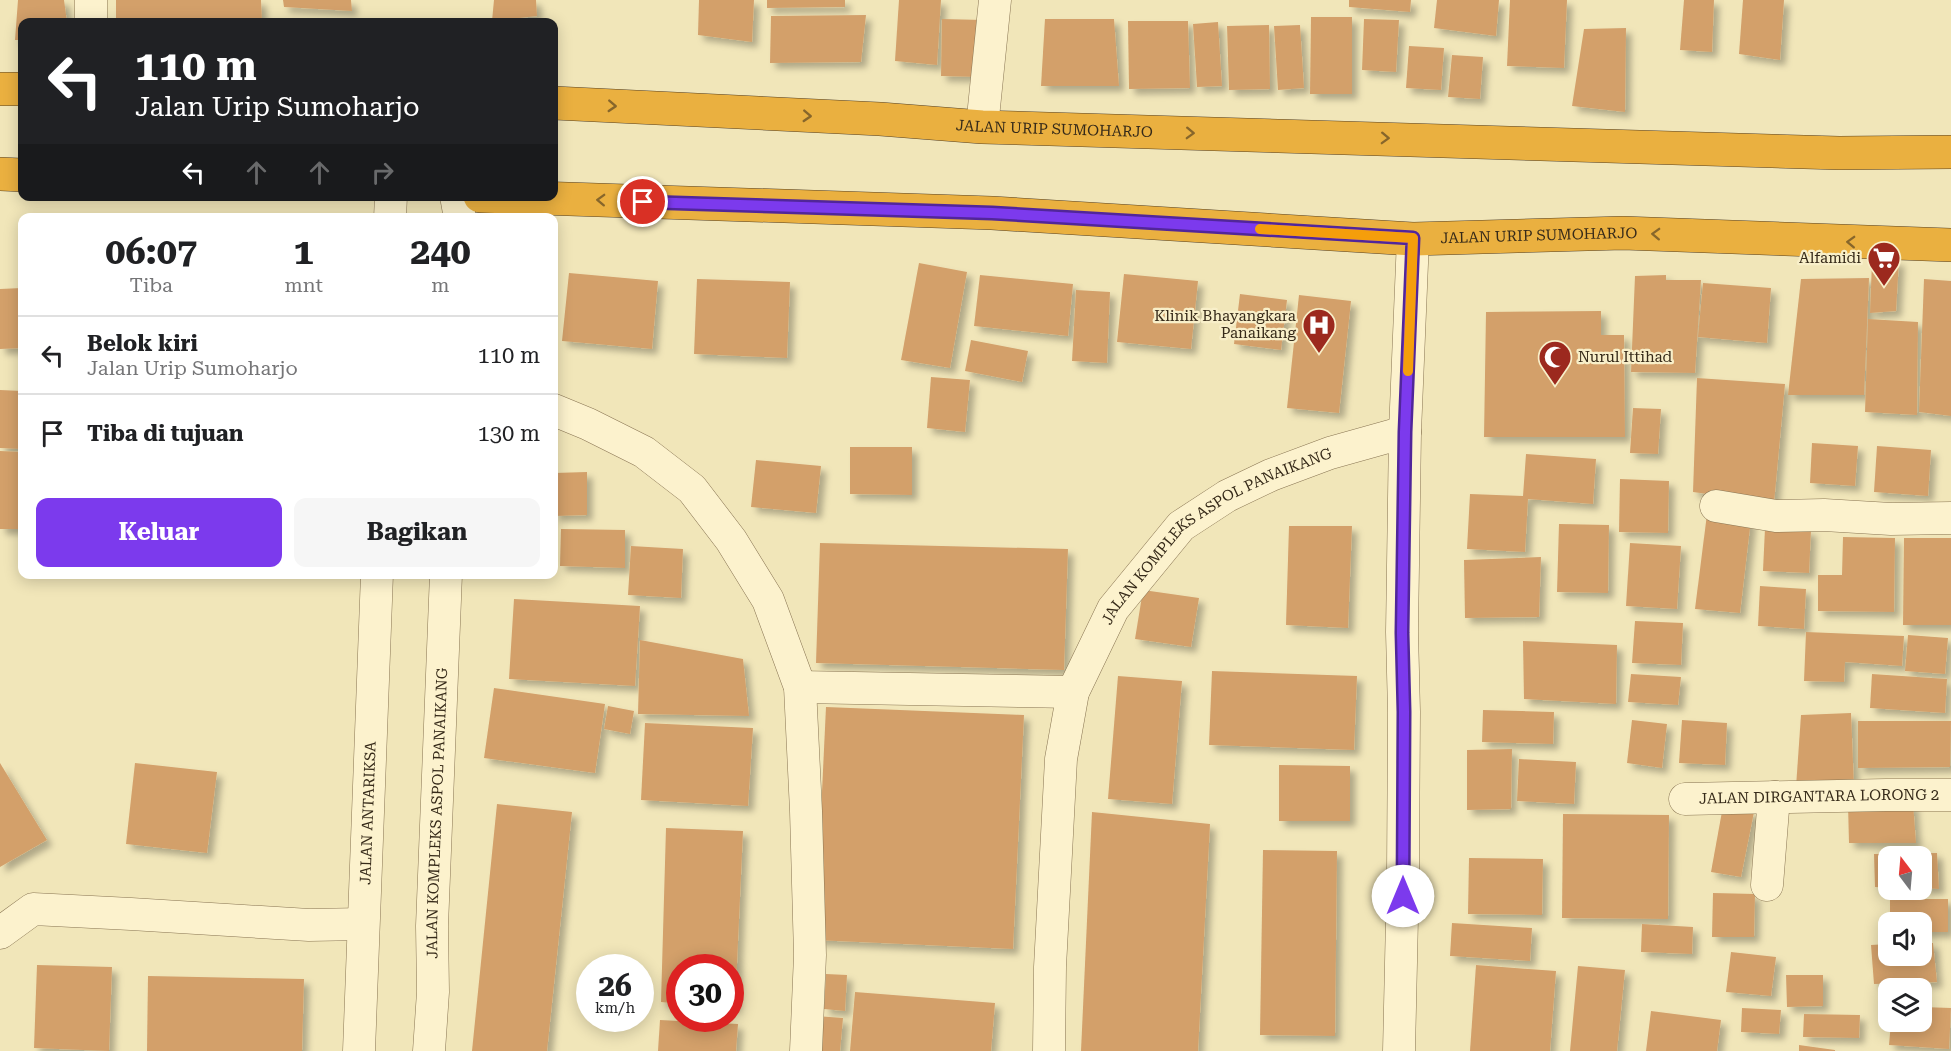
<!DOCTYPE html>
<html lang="id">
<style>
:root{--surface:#fff;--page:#f6f6f6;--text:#202124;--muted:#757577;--line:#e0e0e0;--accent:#7c3aed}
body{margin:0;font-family:"Roboto Serif",serif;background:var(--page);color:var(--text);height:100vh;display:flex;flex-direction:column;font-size:22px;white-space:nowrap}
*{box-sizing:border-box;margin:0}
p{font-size:20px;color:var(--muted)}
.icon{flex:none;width:33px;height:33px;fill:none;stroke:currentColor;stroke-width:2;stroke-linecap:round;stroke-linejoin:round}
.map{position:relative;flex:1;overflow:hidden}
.details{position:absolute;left:18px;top:213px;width:540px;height:366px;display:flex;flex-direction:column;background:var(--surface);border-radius:12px;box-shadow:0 3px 15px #0003}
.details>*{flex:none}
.banner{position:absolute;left:18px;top:18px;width:540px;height:183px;border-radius:12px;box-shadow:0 3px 15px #0003;background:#202124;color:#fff;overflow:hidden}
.needle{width:39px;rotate:344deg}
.fabs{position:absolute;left:1878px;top:846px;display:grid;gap:12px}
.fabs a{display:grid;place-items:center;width:54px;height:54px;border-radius:12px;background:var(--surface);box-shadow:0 3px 15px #0003;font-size:30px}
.speed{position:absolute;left:576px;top:954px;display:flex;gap:12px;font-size:30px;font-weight:700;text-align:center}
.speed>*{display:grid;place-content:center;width:78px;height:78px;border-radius:50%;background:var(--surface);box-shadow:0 3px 15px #0003;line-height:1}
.speed small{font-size:15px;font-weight:400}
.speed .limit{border:9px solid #d22;background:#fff;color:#111}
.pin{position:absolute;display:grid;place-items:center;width:51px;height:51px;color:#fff;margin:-26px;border:3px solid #fff;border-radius:50%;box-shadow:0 2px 6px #0007}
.me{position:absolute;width:66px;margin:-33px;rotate:0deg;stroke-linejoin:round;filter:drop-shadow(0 0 4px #0008)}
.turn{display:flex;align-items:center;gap:21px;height:126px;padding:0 18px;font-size:27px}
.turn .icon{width:78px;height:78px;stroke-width:2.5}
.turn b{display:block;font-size:42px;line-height:51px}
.lanes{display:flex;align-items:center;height:57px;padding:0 18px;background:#0003;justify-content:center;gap:30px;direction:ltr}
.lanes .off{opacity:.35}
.eta{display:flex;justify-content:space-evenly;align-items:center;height:102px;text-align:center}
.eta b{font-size:36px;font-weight:700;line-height:42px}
.primary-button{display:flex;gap:12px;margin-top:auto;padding:12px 18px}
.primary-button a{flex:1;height:69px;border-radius:12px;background:var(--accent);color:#fff;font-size:24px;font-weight:700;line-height:69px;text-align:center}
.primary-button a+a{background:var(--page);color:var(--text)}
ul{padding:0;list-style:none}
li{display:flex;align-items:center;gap:18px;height:78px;padding:0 18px;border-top:2px solid var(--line)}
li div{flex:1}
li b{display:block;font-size:22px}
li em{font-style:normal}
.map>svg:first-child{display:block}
.building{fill:#d3a06b;filter:url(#shadow)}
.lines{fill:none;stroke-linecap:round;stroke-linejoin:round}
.street-casing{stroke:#897553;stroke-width:33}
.highway-casing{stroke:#554228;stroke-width:34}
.street{stroke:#fcf2cd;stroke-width:32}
.highway{stroke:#eab040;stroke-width:33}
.oneway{stroke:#87662b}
.route-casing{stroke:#51269a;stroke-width:15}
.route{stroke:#7c3aed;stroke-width:10}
.slow{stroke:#f59e0b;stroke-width:10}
.labels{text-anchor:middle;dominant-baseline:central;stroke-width:4.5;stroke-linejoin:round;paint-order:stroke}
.street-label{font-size:15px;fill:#362a19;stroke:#f8efc9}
.poi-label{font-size:15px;fill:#362a19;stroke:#f8efc9;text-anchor:end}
</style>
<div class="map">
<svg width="1951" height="1051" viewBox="0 0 1951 1051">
<defs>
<filter id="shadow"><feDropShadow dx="5.5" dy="5.5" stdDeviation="3" flood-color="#0004"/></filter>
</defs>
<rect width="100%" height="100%" fill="#f1e6b9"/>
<g class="building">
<polygon points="18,0 64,0 67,22 22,22 22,40 15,40"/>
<polygon points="116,0 261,0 262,22 116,22"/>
<polygon points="283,0 351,0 352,11 284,7"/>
<polygon points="494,0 536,0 537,16 492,21"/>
<polygon points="699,0 754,0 752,42 698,35"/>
<polygon points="767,0 845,0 845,7 767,8"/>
<polygon points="899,0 941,0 937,65 895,61"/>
<polygon points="1349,0 1411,0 1410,12 1349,7"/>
<polygon points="1437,0 1499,0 1496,36 1434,28"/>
<polygon points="1510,0 1567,0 1564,68 1507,66"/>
<polygon points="1684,0 1714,0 1712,52 1680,50"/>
<polygon points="1743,0 1784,0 1780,60 1739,54"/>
<polygon points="866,15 861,62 770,63 771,16"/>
<polygon points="1311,17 1352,17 1352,94 1310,94"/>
<polygon points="942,19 983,20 981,77 941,76"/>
<polygon points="1045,19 1114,19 1119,86 1041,86"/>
<polygon points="1364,19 1399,20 1396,72 1362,70"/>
<polygon points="1128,21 1188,21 1190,88 1129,89"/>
<polygon points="1218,22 1222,86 1197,87 1193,24"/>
<polygon points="1269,25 1270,89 1229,90 1227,26"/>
<polygon points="1300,25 1304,88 1278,90 1274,26"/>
<polygon points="1626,28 1625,112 1572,106 1584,29"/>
<polygon points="1409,46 1444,48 1441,90 1406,88"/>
<polygon points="1452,55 1483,57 1480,99 1448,97"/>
<polygon points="1899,260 1896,311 1870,313 1872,262"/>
<polygon points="919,263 967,272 950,368 901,360"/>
<polygon points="569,273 658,281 652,349 562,341"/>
<polygon points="1124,274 1198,281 1191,349 1117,342"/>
<polygon points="980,275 1073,284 1068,336 974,326"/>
<polygon points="1666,275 1666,280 1701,280 1695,373 1631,372 1635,276"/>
<polygon points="1869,278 1864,395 1788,395 1801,279"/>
<polygon points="697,279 790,282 787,358 694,354"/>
<polygon points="1924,279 1951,281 1951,416 1919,412"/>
<polygon points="1703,283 1771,288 1767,343 1698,337"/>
<polygon points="22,288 22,348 0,349 0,289"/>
<polygon points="1076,290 1110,292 1107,363 1072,361"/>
<polygon points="1240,294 1287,300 1281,350 1234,344"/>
<polygon points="1299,295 1351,301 1339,413 1287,408"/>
<polygon points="1601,311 1601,335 1624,335 1625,437 1484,437 1486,312"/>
<polygon points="1868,319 1918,322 1917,415 1865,412"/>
<polygon points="971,340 1028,351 1022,382 965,371"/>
<polygon points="931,377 970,380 965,432 927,428"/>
<polygon points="1697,378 1785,384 1774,503 1693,492"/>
<polygon points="0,390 22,391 22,449 0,448"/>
<polygon points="1633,408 1661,409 1658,454 1630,453"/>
<polygon points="1812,443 1858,446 1855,486 1810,483"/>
<polygon points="1877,446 1931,450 1928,496 1874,492"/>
<polygon points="850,447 912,447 912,495 850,494"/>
<polygon points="0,451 22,452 22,529 0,529"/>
<polygon points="1526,454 1596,459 1593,504 1528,499 1525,552 1467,549 1470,494 1523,496"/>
<polygon points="756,460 821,466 816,513 751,507"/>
<polygon points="587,472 587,515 554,516 554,473"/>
<polygon points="1620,479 1669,481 1668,533 1619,532"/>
<polygon points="1707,514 1751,519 1740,613 1695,609"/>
<polygon points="1559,524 1609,525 1608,593 1557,592"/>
<polygon points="1289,526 1352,526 1348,628 1286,625"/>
<polygon points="1765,528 1811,530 1809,573 1763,571"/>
<polygon points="561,529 625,530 625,568 560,566"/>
<polygon points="1843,537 1895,538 1894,612 1818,611 1818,575 1842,575"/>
<polygon points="1904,538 1951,538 1951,625 1903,625"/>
<polygon points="820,543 1068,549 1064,670 816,663"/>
<polygon points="1630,543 1681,546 1677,609 1626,606"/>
<polygon points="631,546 683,549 681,598 628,595"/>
<polygon points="1541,557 1539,617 1465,618 1464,560"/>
<polygon points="1760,586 1806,589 1804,629 1758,626"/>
<polygon points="1143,590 1199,598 1191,647 1135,639"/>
<polygon points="514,599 640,606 635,686 509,679"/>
<polygon points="1635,621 1683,623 1681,665 1632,663"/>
<polygon points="1806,632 1904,636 1902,666 1845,662 1844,682 1804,681"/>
<polygon points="1908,635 1948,638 1945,674 1905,671"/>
<polygon points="640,640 743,659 749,716 638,714"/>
<polygon points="1523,641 1617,645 1616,704 1524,699"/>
<polygon points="1212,671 1357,676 1354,750 1209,745"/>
<polygon points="1631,674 1681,677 1678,705 1628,702"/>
<polygon points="1872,674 1947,679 1945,713 1870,708"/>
<polygon points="1118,676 1182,681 1172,804 1108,799"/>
<polygon points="494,688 605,704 595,773 484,758"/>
<polygon points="608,706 634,711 630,734 604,729"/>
<polygon points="826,707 1024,715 1013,949 815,940"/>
<polygon points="1483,710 1554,712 1553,744 1482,742"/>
<polygon points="1851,713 1854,787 1796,787 1801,715"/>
<polygon points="1632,720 1667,724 1662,768 1627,763"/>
<polygon points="1682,720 1727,723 1725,765 1679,763"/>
<polygon points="1858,721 1951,721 1950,767 1858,768"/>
<polygon points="645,723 753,728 748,806 641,800"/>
<polygon points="1512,749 1511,809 1467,810 1467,750"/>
<polygon points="1519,759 1576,762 1574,804 1517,801"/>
<polygon points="0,763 47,840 0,867"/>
<polygon points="135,763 217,772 207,853 126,844"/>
<polygon points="1279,765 1350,766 1350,821 1279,821"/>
<polygon points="1913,803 1916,843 1849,843 1848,804"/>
<polygon points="497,804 572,812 547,1051 472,1051"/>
<polygon points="1723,806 1754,812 1741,877 1711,872"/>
<polygon points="1092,812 1210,824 1198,1051 1081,1051"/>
<polygon points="1563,814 1669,815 1668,919 1562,918"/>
<polygon points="666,828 743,831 735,1008 730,1007 730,968 680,968 680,1004 661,1002"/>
<polygon points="1263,850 1337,851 1335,1036 1260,1035"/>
<polygon points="1937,853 1939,889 1922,888 1922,856 1888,856 1888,888 1875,887 1874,854"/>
<polygon points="1469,858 1543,859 1542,915 1468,914"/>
<polygon points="1713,893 1755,894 1754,937 1712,937"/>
<polygon points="1890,899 1948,899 1948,932 1922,932 1922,922 1890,922"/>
<polygon points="1452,923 1532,928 1530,961 1450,956"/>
<polygon points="1642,924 1693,927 1692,954 1641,952"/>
<polygon points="1922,943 1933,943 1937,982 1874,984 1871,945 1888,944 1888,956 1922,956"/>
<polygon points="1731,952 1776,957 1771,996 1726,992"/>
<polygon points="37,965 112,967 109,1051 34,1048"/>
<polygon points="1476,965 1556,971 1550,1051 1470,1051"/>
<polygon points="1578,966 1625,970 1617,1051 1570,1051"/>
<polygon points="826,974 847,975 845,1011 824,1009"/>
<polygon points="1786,975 1823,975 1823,1006 1787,1007"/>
<polygon points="148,976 304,979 302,1051 147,1051"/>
<polygon points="855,992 995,1003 991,1051 850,1051"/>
<polygon points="1922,1007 1951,1008 1949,1049 1889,1045 1891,1022 1922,1022"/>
<polygon points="1742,1008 1781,1010 1779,1034 1741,1032"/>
<polygon points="1651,1011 1721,1020 1717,1051 1646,1051"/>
<polygon points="1804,1014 1860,1015 1859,1038 1803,1037"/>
<polygon points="816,1016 843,1018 840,1051 813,1051"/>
<polygon points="660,1020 738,1024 736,1051 658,1051"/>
<polygon points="1799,1045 1835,1050 1835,1051 1799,1051"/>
</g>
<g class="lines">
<defs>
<g id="street">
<polyline points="91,0 91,22"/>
<polyline points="982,127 995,0"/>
<polyline points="456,196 460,218"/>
<polyline points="390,218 391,196"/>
<polyline points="554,410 588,424 644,452 692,489 731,540 768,600 800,687 806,811 810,955 806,1051"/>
<polyline points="1716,506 1776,516 1824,515 1891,519 1951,518"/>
<polyline points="800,687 1073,692"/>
<path id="s1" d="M1685 799 1886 795H1951"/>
<polyline points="1767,885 1774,797"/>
<polyline points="0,933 33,909 131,914 309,925 363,924"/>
<path id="s2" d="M359 1051 377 574"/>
<path id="s3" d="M429 1051 433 992 432 926 446 574"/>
<path id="s4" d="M1049 1051 1050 967 1061 759 1073 692 1113 609 1181 526 1227 496 1271 475 1330 453 1405 432"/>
<polyline points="1399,1051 1403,874 1404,712 1402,632 1405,432 1413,239"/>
</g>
<g id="highway">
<polyline points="0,89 22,89"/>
<path id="s5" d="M554 103 880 119 982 127 1839 153 1951 152"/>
<polyline points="0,174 22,175"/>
<path id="s6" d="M480 196 992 213 1413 239 1623 233 1951 245"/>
</g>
</defs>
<use href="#street" class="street-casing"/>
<use href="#highway" class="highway-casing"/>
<use href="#street" class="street"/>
<use href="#highway" class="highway"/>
</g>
<defs><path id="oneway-chevron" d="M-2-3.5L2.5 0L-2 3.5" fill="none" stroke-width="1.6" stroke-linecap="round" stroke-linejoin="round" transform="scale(1.5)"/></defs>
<g class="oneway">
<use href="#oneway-chevron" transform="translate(612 106) rotate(3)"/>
<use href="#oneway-chevron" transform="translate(807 116) rotate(3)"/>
<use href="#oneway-chevron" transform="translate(1190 133) rotate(2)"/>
<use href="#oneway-chevron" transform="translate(1385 138) rotate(2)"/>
<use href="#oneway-chevron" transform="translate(601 200) rotate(-178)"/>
<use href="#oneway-chevron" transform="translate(1656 234) rotate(-178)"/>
<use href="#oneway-chevron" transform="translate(1851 242) rotate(-178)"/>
</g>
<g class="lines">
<defs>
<polyline id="route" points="643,202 992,213 1413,238 1405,432 1402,633 1404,712 1403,896"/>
</defs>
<use href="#route" class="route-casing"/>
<use href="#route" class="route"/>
<polyline class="slow" points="1260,229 1413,238 1408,371"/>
</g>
<defs>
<symbol id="supermarket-pin" viewBox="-11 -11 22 30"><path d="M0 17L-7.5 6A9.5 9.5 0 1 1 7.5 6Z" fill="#9c291e" stroke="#f8efc9"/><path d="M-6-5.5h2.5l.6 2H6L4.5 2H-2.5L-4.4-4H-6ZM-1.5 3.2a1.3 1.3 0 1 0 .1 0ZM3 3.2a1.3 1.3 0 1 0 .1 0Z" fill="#fff"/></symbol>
<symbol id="hospital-pin" viewBox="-11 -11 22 30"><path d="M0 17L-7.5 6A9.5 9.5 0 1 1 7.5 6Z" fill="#9c291e" stroke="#f8efc9"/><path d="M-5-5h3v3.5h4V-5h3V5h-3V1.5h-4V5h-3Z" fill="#fff"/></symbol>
<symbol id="mosque-pin" viewBox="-11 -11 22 30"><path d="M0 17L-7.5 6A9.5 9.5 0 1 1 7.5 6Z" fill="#9c291e" stroke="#f8efc9"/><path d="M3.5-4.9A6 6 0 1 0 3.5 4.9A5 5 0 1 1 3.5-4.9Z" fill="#fff"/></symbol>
</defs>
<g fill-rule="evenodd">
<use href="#supermarket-pin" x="1865" y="239" width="38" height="52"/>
<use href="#hospital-pin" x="1300" y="306" width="38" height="52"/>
<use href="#mosque-pin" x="1536" y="338" width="38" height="52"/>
</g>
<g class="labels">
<g class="street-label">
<text stroke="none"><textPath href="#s5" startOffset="501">JALAN URIP SUMOHARJO</textPath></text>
<text stroke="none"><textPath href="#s6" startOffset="1060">JALAN URIP SUMOHARJO</textPath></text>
<text stroke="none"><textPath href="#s4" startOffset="582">JALAN KOMPLEKS ASPOL PANAIKANG</textPath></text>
<text stroke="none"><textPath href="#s1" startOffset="134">JALAN DIRGANTARA LORONG 2</textPath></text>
<text stroke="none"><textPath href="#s2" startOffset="238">JALAN ANTARIKSA</textPath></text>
<text stroke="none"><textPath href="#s3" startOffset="238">JALAN KOMPLEKS ASPOL PANAIKANG</textPath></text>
</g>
<g class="poi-label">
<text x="1861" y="258">Alfamidi</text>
<text x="1296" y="316">Klinik Bhayangkara<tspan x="1296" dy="17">Panaikang</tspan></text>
<text x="1578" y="357" text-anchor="start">Nurul Ittihad</text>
</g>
</g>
</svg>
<div class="fabs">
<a><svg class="needle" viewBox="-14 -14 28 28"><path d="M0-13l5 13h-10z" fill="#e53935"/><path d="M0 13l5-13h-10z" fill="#757577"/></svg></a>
<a><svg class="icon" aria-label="sound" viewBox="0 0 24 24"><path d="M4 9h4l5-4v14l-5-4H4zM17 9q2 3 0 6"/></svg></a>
<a><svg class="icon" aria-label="layers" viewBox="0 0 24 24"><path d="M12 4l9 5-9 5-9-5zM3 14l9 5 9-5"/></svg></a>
</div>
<div class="speed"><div>26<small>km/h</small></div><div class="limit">30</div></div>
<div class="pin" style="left:643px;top:202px;background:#d93025"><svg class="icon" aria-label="arrive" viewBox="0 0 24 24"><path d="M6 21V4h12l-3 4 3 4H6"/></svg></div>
<svg class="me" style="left:1403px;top:896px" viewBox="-20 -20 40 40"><circle r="19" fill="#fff"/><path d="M0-13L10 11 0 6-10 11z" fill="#7c3aed"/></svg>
<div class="banner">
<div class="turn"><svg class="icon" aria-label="left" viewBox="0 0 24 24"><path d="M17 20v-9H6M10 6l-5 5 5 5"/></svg><div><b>110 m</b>Jalan Urip Sumoharjo</div></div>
<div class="lanes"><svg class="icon" aria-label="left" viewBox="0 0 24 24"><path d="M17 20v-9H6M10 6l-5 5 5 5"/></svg><svg class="icon off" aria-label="ahead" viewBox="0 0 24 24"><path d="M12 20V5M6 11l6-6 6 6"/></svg><svg class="icon off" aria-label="ahead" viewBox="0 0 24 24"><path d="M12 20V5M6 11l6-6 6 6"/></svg><svg class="icon off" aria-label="right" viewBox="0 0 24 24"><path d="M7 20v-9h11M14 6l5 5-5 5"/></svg></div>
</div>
<section class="details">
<div class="eta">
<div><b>06:07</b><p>Tiba</p></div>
<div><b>1</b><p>mnt</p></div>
<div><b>240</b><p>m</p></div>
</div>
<ul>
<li><svg class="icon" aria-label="left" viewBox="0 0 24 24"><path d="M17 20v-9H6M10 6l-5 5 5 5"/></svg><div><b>Belok kiri</b><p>Jalan Urip Sumoharjo</p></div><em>110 m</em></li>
<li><svg class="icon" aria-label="arrive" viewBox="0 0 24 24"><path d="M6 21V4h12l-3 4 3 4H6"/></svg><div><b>Tiba di tujuan</b></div><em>130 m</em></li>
</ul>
<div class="primary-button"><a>Keluar</a><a>Bagikan</a></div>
</section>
</div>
